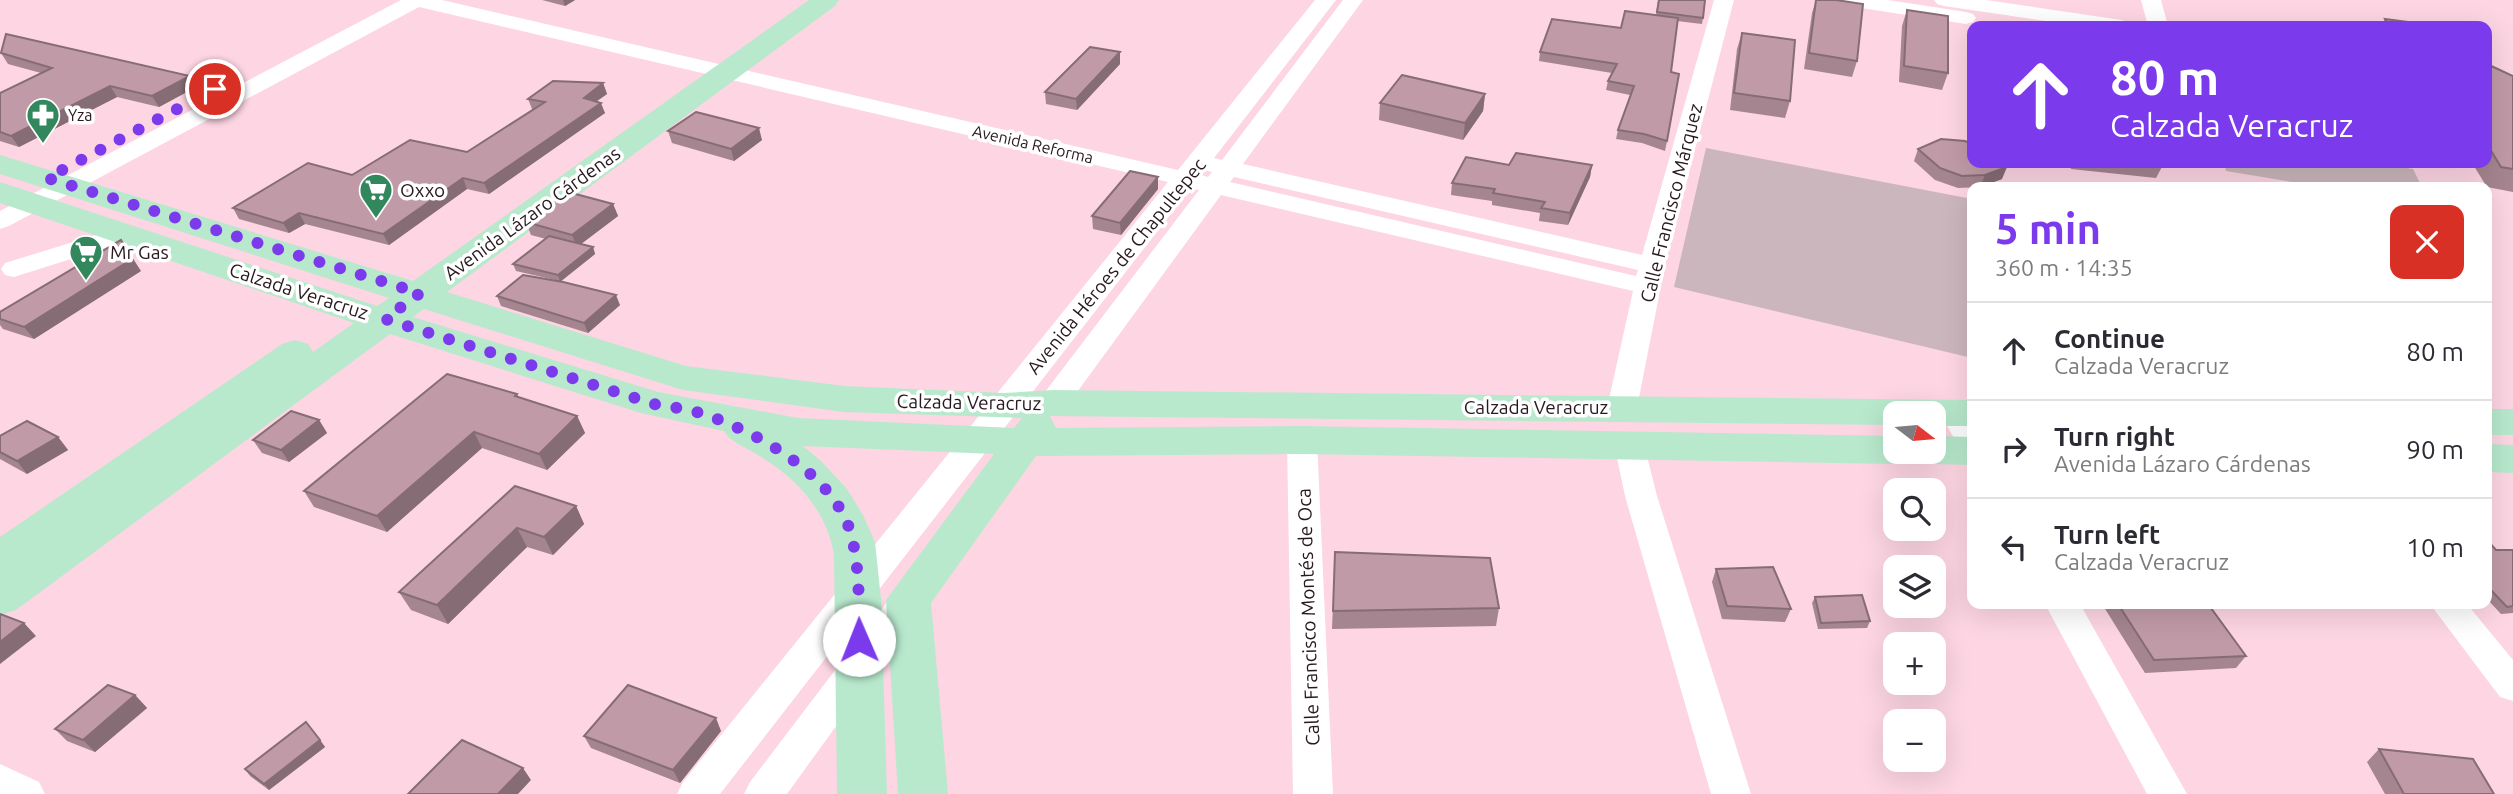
<!DOCTYPE html>
<meta charset="utf-8">
<style>
:root{--surface:#fff;--page:#f7f7f7;--text:#2b2b33;--muted:#7c7c81;--line:#e1e1e2;--accent:#7c3aed}
body{margin:0;font-family:Ubuntu,sans-serif;background:var(--page);color:var(--text);height:100vh;display:flex;flex-direction:column;font-size:26px;white-space:nowrap}
*{box-sizing:border-box;margin:0}
p{font-size:23px;color:var(--muted)}
.icon{flex:none;width:38px;height:38px;fill:none;stroke:currentColor;stroke-width:2;stroke-linecap:round;stroke-linejoin:round}
.map{position:relative;flex:1;overflow:hidden}
.details{position:absolute;left:1967px;top:182px;width:525px;height:427px;display:flex;flex-direction:column;background:var(--surface);border-radius:14px;box-shadow:0 7px 28px #0002}
.details>*{flex:none}
.top-card{position:absolute;left:1967px;top:21px;width:525px;height:147px;border-radius:14px;box-shadow:0 7px 28px #0002;background:#7c3aed;color:#fff;overflow:hidden}
.needle{width:46px;rotate:106deg}
.controls{position:absolute;left:1883px;top:401px;display:grid;gap:14px}
.controls a{display:grid;place-items:center;width:63px;height:63px;border-radius:14px;background:var(--surface);box-shadow:0 7px 28px #0002;font-size:35px}
.pin{position:absolute;display:grid;place-items:center;width:60px;height:60px;color:#fff;margin:-30px;border:4px solid #fff;border-radius:50%;box-shadow:0 2px 7px #0007}
.me{position:absolute;width:77px;margin:-38px;rotate:359deg;stroke-linejoin:round;filter:drop-shadow(0 0 5px #0008)}
.turn{display:flex;align-items:center;gap:24px;height:147px;padding:0 28px;font-size:32px}
.turn .icon{width:91px;height:91px;stroke-width:2.5}
.turn b{display:block;font-size:49px;line-height:60px}
.round{display:grid;place-items:center;flex:none;width:74px;height:74px;border-radius:14px;background:var(--page)}
.summary{display:flex;align-items:center;justify-content:space-between;height:119px;padding:0 28px}
h1{font-size:42px;font-weight:700;line-height:52px;color:var(--accent)}
ul{padding:0;list-style:none}
li{display:flex;align-items:center;gap:21px;height:98px;padding:0 28px;border-top:2px solid var(--line)}
li div{flex:1}
li b{display:block;font-size:26px}
li em{font-style:normal}
.map>svg:first-child{display:block}
.green{fill:#cbb6bd}
.lines{fill:none;stroke-linecap:round;stroke-linejoin:round}
.minor{fill:#fff;fill-rule:evenodd}
.major{fill:#b8e9cd;fill-rule:evenodd}
.wall{fill:#a58590}
.shaded-wall{fill:#866c75}
.building{fill:#c09ba7;stroke:#866c75;stroke-width:2}
.route{stroke:#7c3aed;stroke-width:12;stroke-dasharray:0 21.6}
.labels{text-anchor:middle;dominant-baseline:central;stroke-width:7;stroke-linejoin:round;paint-order:stroke}
.far-poi-label{font-size:16px;fill:#27191e;stroke:#fff;text-anchor:start}
.far-street-label{font-size:16px;fill:#27191e;stroke:#fff}
.poi-label{font-size:19px;fill:#27191e;stroke:#fff;text-anchor:start}
.street-label{font-size:19px;fill:#27191e;stroke:#fff}
</style>
<div class="map">
<svg width="2513" height="794" viewBox="0 0 2513 794">
<rect width="100%" height="100%" fill="#fdd5e3"/>
<g class="green">
<polygon points="1706,148 1972,199 1972,358 1674,287"/>
<polygon points="2224,163 2377,163 2413,169 2422,187 2322,187 2226,171"/>
</g>
<g class="lines">
<g class="minor">
<path d="M401 0H442L1178 170 1315 0H1336L1214 158 1222 160 1343 0H1363L1243 164 1642 255 1714 0H1734L1665 265 1637 408 1633 415 1622 418 1611 415 1607 408 1633 291 1221 195 1064 410 1053 413 1042 410 1038 403 1042 396 1199 190 1191 188 720 794H677L683 782 1168 182 419 7 9 226 0 229V211ZM1204 170 1212 172 1208 177 1201 175ZM1234 177 1638 270 1636 276 1230 182Z"/>
<polygon points="1838,0 1888,0 1966,12 1973,14 1976,18 1973,22 1966,24 1848,6 1841,4"/>
<polygon points="1934,0 1986,0 2121,20 2128,22 2131,26 2080,26 1944,6 1937,4"/>
<polygon points="2141,0 2161,0 2168,26 2148,26"/>
<polygon points="125,226 134,229 138,234 134,239 14,277 5,275 1,269 5,263"/>
<polygon points="1955,403 1966,406 1972,417 1972,454 1961,451 1940,413 1944,406"/>
<polygon points="1302,429 1313,432 1317,440 1333,794 1293,794 1287,440 1291,432"/>
<polygon points="1629,433 1640,436 1644,444 1657,496 1751,794 1711,794 1625,496 1614,444 1618,436"/>
<polygon points="908,587 920,590 925,600 920,610 787,794 744,794 750,782 896,590"/>
<polygon points="2045,604 2080,604 2187,794 2147,794"/>
<polygon points="2430,604 2467,604 2513,660 2513,701 2500,697"/>
<polygon points="0,764 39,782 45,794 0,794"/>
</g>
<g class="major">
<path d="M809 0H839L835 6 447 292 686 366 844 386 1004 393 1053 390 1972 400V426H1934V413H1895V425L1050 416 1056 428 1302 426 1895 436V452H1914L1909 460 1895 464 1302 454 1036 456 931 603 948 794H898L886 600 994 454 803 446 821 461 847 489 863 515 875 542 881 599 887 794H837L834 555C827 511 796 477 758 455 746 447 731 443 724 431L641 413 390 334 16 610 0 615V537L282 344 295 340 308 344 313 352 354 323 0 203V182L377 306 389 298 0 174V155L413 281ZM424 309 683 390 844 412 1022 418 1014 428 798 418 658 392 413 317Z"/>
<rect x="2487" y="409" width="26" height="26"/>
<polygon points="1934,436 1972,437 1972,465 1934,464 1920,460 1915,452 1934,452"/>
<polygon points="2487,444 2513,445 2513,473 2487,472"/>
</g>
</g>
<g class="wall">
<polygon points="542,0 575,0 565,6"/>
<polygon points="1658,0 1703,18 1702,24 1677,21 1671,72 1667,141 1665,151 1642,143 1616,139 1618,130 1630,95 1606,90 1608,81 1612,73 1539,61 1540,52 1621,28 1656,15"/>
<polygon points="1816,0 1857,61 1852,77 1804,69 1812,13"/>
<polygon points="1907,10 1948,73 1942,90 1899,82 1902,26"/>
<polygon points="2385,19 2439,26 2381,26"/>
<polygon points="1742,33 1790,101 1785,118 1730,110 1737,49"/>
<polygon points="1,53 196,87 159,107 117,97 19,147 0,141 0,93 41,73 8,64"/>
<polygon points="1120,64 1077,110 1046,104 1045,92"/>
<polygon points="2487,64 2513,76 2513,192 2487,187 2472,163 2487,163"/>
<polygon points="603,83 607,94 597,101 605,113 489,194 467,189 389,245 305,224 289,233 239,219 233,208 352,175 467,152 534,110 532,109 528,99"/>
<polygon points="1485,94 1483,111 1463,140 1379,120 1380,103"/>
<polygon points="668,131 762,140 734,161 672,143"/>
<polygon points="1918,149 2002,179 1980,187 1958,188 1935,180 1914,161"/>
<polygon points="2069,163 2164,163 2156,178 2071,169"/>
<polygon points="1509,165 1592,165 1590,177 1568,225 1539,221 1540,213 1492,205 1492,201 1451,195 1452,183"/>
<polygon points="1158,189 1121,235 1093,229 1092,216"/>
<polygon points="613,204 618,216 581,244 593,247 595,254 561,281 620,305 588,333 501,306 497,296 555,280 516,271 513,264 546,239 531,235 526,222"/>
<polygon points="141,271 34,339 3,329 0,325 0,312"/>
<polygon points="517,394 519,397 577,416 585,433 547,470 482,448 387,532 314,507 304,491"/>
<polygon points="319,420 327,433 289,462 262,453 253,440"/>
<polygon points="0,436 58,437 68,450 27,474 0,459"/>
<polygon points="515,486 576,506 584,524 553,555 527,547 448,624 411,610 399,592"/>
<polygon points="2487,540 2496,550 2513,550 2513,613 2501,614 2487,599"/>
<polygon points="1335,552 1499,608 1496,626 1332,629"/>
<polygon points="1716,569 1791,609 1785,622 1722,619 1712,582"/>
<polygon points="1815,597 1870,621 1867,628 1818,629 1812,603"/>
<polygon points="2102,604 2208,604 2246,656 2236,668 2145,673"/>
<polygon points="135,695 147,708 95,752 67,741 55,729"/>
<polygon points="306,722 325,747 269,790 250,776 245,769"/>
<polygon points="721,731 680,783 591,748 584,736"/>
<polygon points="2379,749 2494,794 2385,794 2367,762"/>
</g>
<g class="shaded-wall">
<polygon points="563,0 575,0 565,6"/>
<polygon points="1120,52 1120,64 1077,110 1076,99"/>
<polygon points="190,76 196,87 159,107 152,96"/>
<polygon points="603,83 607,94 587,108 584,98"/>
<polygon points="110,86 117,97 19,147 11,136"/>
<polygon points="1485,94 1483,111 1463,140 1465,123"/>
<polygon points="601,103 605,113 489,194 484,183"/>
<polygon points="759,128 762,140 734,161 731,149"/>
<polygon points="1592,165 1590,177 1568,225 1570,213"/>
<polygon points="2007,167 2002,179 1980,187 1985,175"/>
<polygon points="1158,177 1158,189 1121,235 1120,223"/>
<polygon points="463,178 467,189 389,245 383,234"/>
<polygon points="613,204 618,216 577,247 572,235"/>
<polygon points="299,213 305,224 289,233 283,223"/>
<polygon points="121,240 141,271 34,339 24,327"/>
<polygon points="593,247 595,254 560,282 558,275"/>
<polygon points="616,295 620,305 588,333 584,323"/>
<polygon points="577,416 585,433 547,470 539,454"/>
<polygon points="319,420 327,433 289,462 281,450"/>
<polygon points="474,432 482,448 387,532 377,516"/>
<polygon points="58,437 68,450 27,474 17,461"/>
<polygon points="576,506 584,524 553,555 544,537"/>
<polygon points="517,528 527,547 448,624 437,605"/>
<polygon points="24,623 36,636 0,664 0,642"/>
<polygon points="135,695 147,708 95,752 83,740"/>
<polygon points="716,718 721,731 680,783 673,770"/>
<polygon points="320,740 325,747 269,790 264,784"/>
<polygon points="523,768 531,780 518,794 498,794"/>
</g>
<g class="building">
<polygon points="1659,0 1705,0 1703,18 1657,12"/>
<polygon points="1816,0 1836,0 1863,4 1857,61 1809,53"/>
<polygon points="1907,10 1948,16 1948,73 1904,66"/>
<polygon points="1625,11 1678,18 1671,72 1679,74 1667,141 1644,134 1618,130 1634,86 1608,81 1617,64 1540,52 1552,19 1621,28"/>
<polygon points="2385,19 2439,26 2389,26"/>
<polygon points="1742,33 1795,40 1790,101 1734,93"/>
<polygon points="6,34 190,76 152,96 110,86 11,136 0,132 0,93 52,68 1,53"/>
<polygon points="1090,47 1120,52 1076,99 1045,92"/>
<polygon points="2487,64 2513,76 2513,169 2501,167 2487,144"/>
<polygon points="1402,75 1485,94 1465,123 1380,103"/>
<polygon points="553,81 603,83 584,98 601,103 484,183 463,178 383,234 299,213 283,223 233,208 308,163 352,175 410,140 467,152 545,102 528,99"/>
<polygon points="696,112 759,128 731,149 668,131"/>
<polygon points="1941,139 1965,141 1972,144 1972,163 2002,163 2007,167 1985,175 1962,176 1940,168 1918,149"/>
<polygon points="1516,153 1592,165 1570,213 1541,208 1545,202 1493,193 1495,189 1452,183 1466,157 1509,165"/>
<polygon points="1130,171 1158,177 1120,223 1092,216"/>
<polygon points="568,192 613,204 572,235 526,222"/>
<polygon points="549,236 593,247 558,275 513,264"/>
<polygon points="121,240 132,259 24,327 0,319 0,312"/>
<polygon points="523,275 563,282 616,295 584,323 497,296"/>
<polygon points="447,374 517,394 515,396 577,416 539,454 474,432 377,516 304,491"/>
<polygon points="291,411 319,420 281,450 253,440"/>
<polygon points="27,421 58,437 17,461 0,452 0,436"/>
<polygon points="515,486 576,506 544,537 517,528 437,605 399,592"/>
<polygon points="2487,540 2496,550 2513,550 2513,606 2507,607 2487,586"/>
<polygon points="1335,552 1490,558 1499,608 1333,611"/>
<polygon points="1773,567 1791,609 1727,606 1716,569"/>
<polygon points="1862,595 1870,621 1821,623 1815,597"/>
<polygon points="2118,604 2208,604 2246,656 2154,660"/>
<polygon points="0,614 24,623 0,642"/>
<polygon points="108,685 135,695 83,740 55,729"/>
<polygon points="628,685 716,718 673,770 584,736"/>
<polygon points="306,722 320,740 264,784 245,769"/>
<polygon points="462,740 523,768 498,794 408,794"/>
<polygon points="2379,749 2473,759 2494,794 2404,794"/>
</g>
<g class="lines">
<path class="route" d="M215 89 47 178 420 293 385 319 654 404C668 407 683 408 697 412 752 429 834 473 851 534 860 568 859 606 859 640"/>
</g>
<defs>
<symbol id="pharmacy-pin" viewBox="-11 -11 22 30"><path d="M0 17L-7.5 6A9.5 9.5 0 1 1 7.5 6Z" fill="#32885c" stroke="#fff"/><path d="M-2-6h4v4h4v4h-4v4h-4v-4h-4v-4h4Z" fill="#fff"/></symbol>
<symbol id="supermarket-pin" viewBox="-11 -11 22 30"><path d="M0 17L-7.5 6A9.5 9.5 0 1 1 7.5 6Z" fill="#32885c" stroke="#fff"/><path d="M-6-5.5h2.5l.6 2H6L4.5 2H-2.5L-4.4-4H-6ZM-1.5 3.2a1.3 1.3 0 1 0 .1 0ZM3 3.2a1.3 1.3 0 1 0 .1 0Z" fill="#fff"/></symbol>
</defs>
<g fill-rule="evenodd">
<use href="#pharmacy-pin" x="24" y="96" width="38" height="52"/>
<use href="#supermarket-pin" x="357" y="171" width="38" height="52"/>
<use href="#supermarket-pin" x="67" y="233" width="38" height="52"/>
</g>
<g class="labels">
<g class="far-poi-label">
<text x="68" y="115">Yza</text>
</g>
<g class="far-street-label">
<text transform="translate(1033 144) rotate(13)">Avenida Reforma</text>
</g>
<g class="poi-label">
<text x="400" y="190">Oxxo</text>
<text x="110" y="252">Mr Gas</text>
</g>
<g class="street-label">
<text transform="translate(1671 203) rotate(-76)">Calle Francisco Márquez</text>
<text transform="translate(532 213) rotate(-36)">Avenida Lázaro Cárdenas</text>
<text transform="translate(1116 266) rotate(-51)">Avenida Héroes de Chapultepec</text>
<text transform="translate(299 291) rotate(18)">Calzada Veracruz</text>
<text transform="translate(969 402) rotate(1)">Calzada Veracruz</text>
<text x="1536" y="407">Calzada Veracruz</text>
<text transform="translate(1308 617) rotate(-92)">Calle Francisco Montés de Oca</text>
</g>
</g>
</svg>
<div class="controls">
<a><svg class="needle" viewBox="-14 -14 28 28"><path d="M0-13l5 13h-10z" fill="#e53935"/><path d="M0 13l5-13h-10z" fill="#7c7c81"/></svg></a>
<a><svg class="icon" aria-label="search" viewBox="0 0 24 24"><circle cx="10" cy="10" r="6"/><path d="M15 15l6 6"/></svg></a>
<a><svg class="icon" aria-label="layers" viewBox="0 0 24 24"><path d="M12 4l9 5-9 5-9-5zM3 14l9 5 9-5"/></svg></a>
<a>+</a>
<a>−</a>
</div>
<div class="pin" style="left:215px;top:89px;background:#d93025"><svg class="icon" aria-label="arrive" viewBox="0 0 24 24"><path d="M6 21V4h12l-3 4 3 4H6"/></svg></div>
<svg class="me" style="left:859px;top:640px" viewBox="-20 -20 40 40"><circle r="19" fill="#fff"/><path d="M0-13L10 11 0 6-10 11z" fill="#7c3aed"/></svg>
<div class="top-card">
<div class="turn"><svg class="icon" aria-label="ahead" viewBox="0 0 24 24"><path d="M12 20V5M6 11l6-6 6 6"/></svg><div><b>80 m</b>Calzada Veracruz</div></div>
</div>
<section class="details">
<div class="summary"><div><h1>5 min</h1><p>360 m · 14:35</p></div><a class="round" style="background:#d93025;color:#fff"><svg class="icon" aria-label="close" viewBox="0 0 24 24"><path d="M6 6l12 12M18 6L6 18"/></svg></a></div>
<ul>
<li><svg class="icon" aria-label="ahead" viewBox="0 0 24 24"><path d="M12 20V5M6 11l6-6 6 6"/></svg><div><b>Continue</b><p>Calzada Veracruz</p></div><em>80 m</em></li>
<li><svg class="icon" aria-label="right" viewBox="0 0 24 24"><path d="M7 20v-9h11M14 6l5 5-5 5"/></svg><div><b>Turn right</b><p>Avenida Lázaro Cárdenas</p></div><em>90 m</em></li>
<li><svg class="icon" aria-label="left" viewBox="0 0 24 24"><path d="M17 20v-9H6M10 6l-5 5 5 5"/></svg><div><b>Turn left</b><p>Calzada Veracruz</p></div><em>10 m</em></li>
</ul>
</section>
</div>
